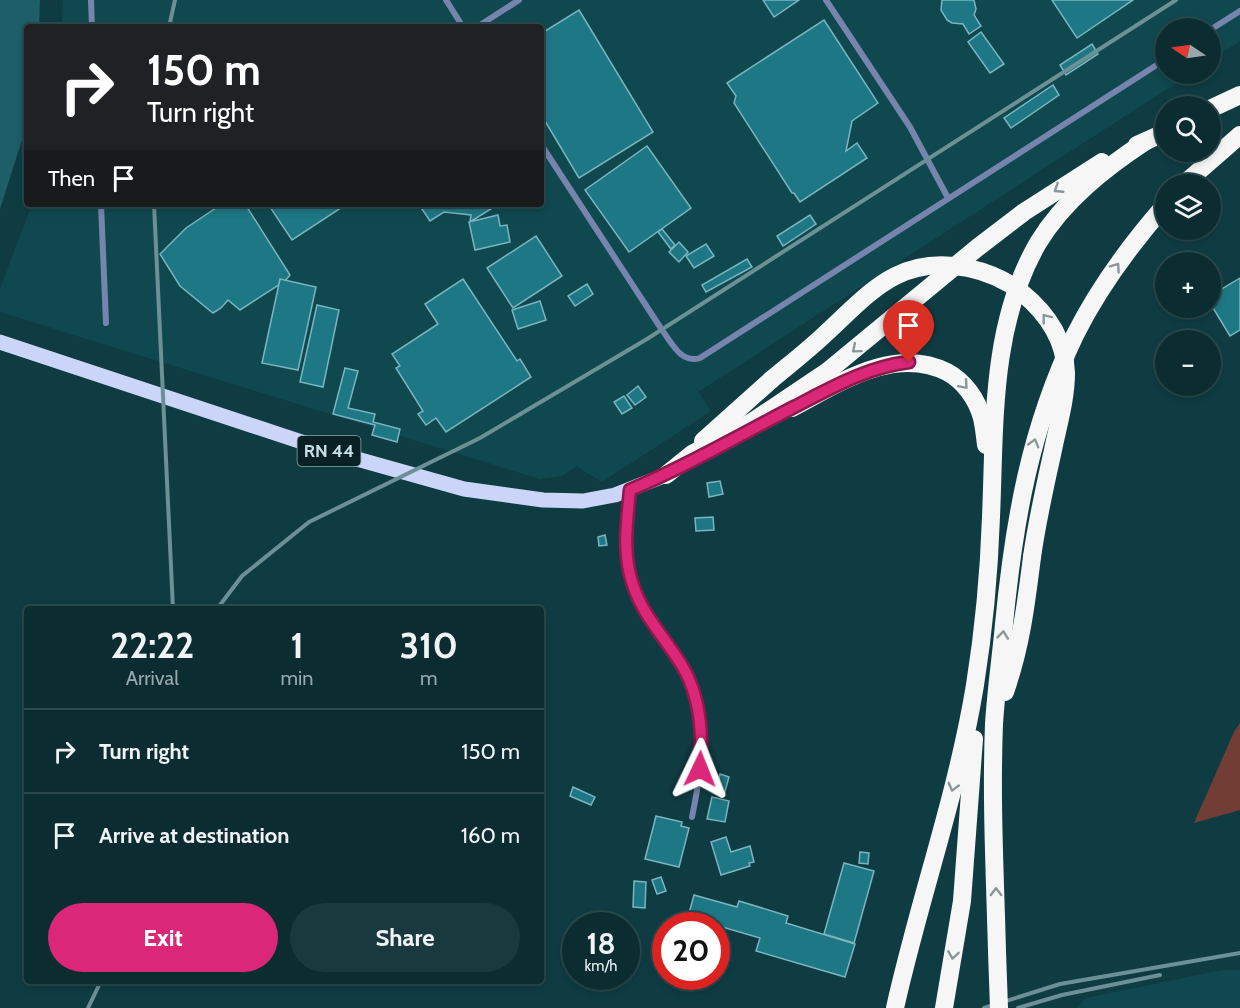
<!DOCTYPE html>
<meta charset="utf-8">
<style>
:root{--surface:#0b2d32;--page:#19393e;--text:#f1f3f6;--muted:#9aa8ac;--line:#2b494d;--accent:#db2777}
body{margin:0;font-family:Cabin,sans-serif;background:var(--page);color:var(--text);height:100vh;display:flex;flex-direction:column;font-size:22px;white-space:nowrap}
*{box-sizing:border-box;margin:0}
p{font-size:20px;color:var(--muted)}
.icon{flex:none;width:33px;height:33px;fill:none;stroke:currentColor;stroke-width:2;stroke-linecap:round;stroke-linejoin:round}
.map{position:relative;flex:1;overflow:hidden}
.drawer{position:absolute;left:24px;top:606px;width:520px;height:378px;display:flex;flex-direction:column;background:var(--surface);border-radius:6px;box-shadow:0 3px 9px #0003,0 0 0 2px var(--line)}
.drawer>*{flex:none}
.top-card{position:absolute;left:24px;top:24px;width:520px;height:183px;border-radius:6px;box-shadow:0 3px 9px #0003,0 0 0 2px var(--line);background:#202124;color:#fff;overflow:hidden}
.needle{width:39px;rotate:283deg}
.tools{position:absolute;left:1155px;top:18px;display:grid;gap:12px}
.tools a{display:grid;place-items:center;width:66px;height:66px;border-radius:50%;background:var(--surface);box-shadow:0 3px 9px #0003,0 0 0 2px var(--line);font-size:30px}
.speed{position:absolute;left:562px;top:912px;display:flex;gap:12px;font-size:30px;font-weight:700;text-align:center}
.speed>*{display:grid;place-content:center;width:78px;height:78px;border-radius:50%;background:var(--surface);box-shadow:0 3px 9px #0003,0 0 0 2px var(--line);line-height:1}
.speed small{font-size:15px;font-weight:400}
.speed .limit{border:9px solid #d22;background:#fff;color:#111}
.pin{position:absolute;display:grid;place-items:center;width:51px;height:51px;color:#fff;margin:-62px -26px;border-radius:50% 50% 50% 0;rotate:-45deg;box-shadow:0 0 6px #0007}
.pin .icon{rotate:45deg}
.me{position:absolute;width:66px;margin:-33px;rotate:2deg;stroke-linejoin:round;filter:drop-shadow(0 0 4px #0008)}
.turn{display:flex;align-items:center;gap:21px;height:126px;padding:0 24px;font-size:27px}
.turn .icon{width:78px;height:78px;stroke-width:2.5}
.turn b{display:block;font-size:42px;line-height:51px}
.then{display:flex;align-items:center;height:57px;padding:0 24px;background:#0003;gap:12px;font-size:22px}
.eta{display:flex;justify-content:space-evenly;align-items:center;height:102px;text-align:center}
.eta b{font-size:36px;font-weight:700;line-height:42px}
.button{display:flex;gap:12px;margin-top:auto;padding:12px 24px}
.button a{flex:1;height:69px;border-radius:36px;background:var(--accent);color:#fff;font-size:24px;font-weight:700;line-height:69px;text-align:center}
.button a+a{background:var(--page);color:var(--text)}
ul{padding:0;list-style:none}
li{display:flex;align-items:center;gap:18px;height:84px;padding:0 24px;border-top:2px solid var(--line)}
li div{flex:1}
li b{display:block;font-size:22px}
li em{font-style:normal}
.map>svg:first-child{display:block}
.built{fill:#104850}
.green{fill:#723d35}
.water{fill:#1d5e68}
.building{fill:#1e7784;stroke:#7bb4bf;stroke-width:1.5}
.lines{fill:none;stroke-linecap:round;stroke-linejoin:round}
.lane{stroke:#7784ad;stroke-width:6}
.primary{stroke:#cad5f7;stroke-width:15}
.highway{stroke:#f6f6f6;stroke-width:18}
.rail{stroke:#6c9096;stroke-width:4}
.highway-bridge{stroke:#f6f6f6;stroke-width:18}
.oneway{stroke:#8b9698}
.route-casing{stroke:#8e194d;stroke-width:15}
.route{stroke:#db2777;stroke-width:10}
.labels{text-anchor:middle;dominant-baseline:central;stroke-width:4.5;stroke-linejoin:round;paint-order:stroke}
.shield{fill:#092125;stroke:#8da7ac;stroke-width:1.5}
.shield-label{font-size:18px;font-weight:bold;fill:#c5e1e6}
</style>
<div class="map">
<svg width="1240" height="1008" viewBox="0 0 1240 1008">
<rect width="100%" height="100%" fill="#0f3c43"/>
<g class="built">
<polygon points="63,0 1240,0 1240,41 1211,60 1210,28 1166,28 1166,74 1190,74 698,392 711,411 602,482 576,466 562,476 540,479 0,312 0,289 32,204 542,204 542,27 62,27"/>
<polygon points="1222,970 1240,970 1240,1008 1077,1008 1086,998"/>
</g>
<polygon class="green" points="1240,723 1240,810 1194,823 1234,732"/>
<polygon class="water" points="0,0 40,0 39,27 27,27 27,124 0,209"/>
<g class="building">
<polygon points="763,0 799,0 774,17"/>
<polygon points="942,0 974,0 976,9 974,15 981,26 969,34 963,24 952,23 947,20 941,10"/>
<polygon points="1052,0 1133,0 1077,38"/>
<polygon points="579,10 653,132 579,178 542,116 542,33"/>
<polygon points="824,20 878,103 852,121 846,151 857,143 867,158 800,202 794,193 792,193 734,103 736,96 727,83"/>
<polygon points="981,32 1004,64 990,73 968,42"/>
<polygon points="1092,44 1098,54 1066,75 1060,65"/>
<polygon points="1053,85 1059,95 1011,128 1004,118"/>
<polygon points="647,146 691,208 629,252 585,190"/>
<polygon points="222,204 245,204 290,275 285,281 240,310 228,300 221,308 213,313 180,286 160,254 186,228"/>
<polygon points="268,204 347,204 292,240"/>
<polygon points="422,204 494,204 494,207 470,222 471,215 444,212 430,221 422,209"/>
<polygon points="498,215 500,226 507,225 510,242 475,250 469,222"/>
<polygon points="810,215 816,224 783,246 777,236"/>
<polygon points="662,229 675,245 671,249 658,232"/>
<polygon points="536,236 562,276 513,308 487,268"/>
<polygon points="679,242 688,252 679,262 669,252"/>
<polygon points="706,244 714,256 694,268 686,256"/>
<polygon points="747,259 752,267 706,292 702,285"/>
<polygon points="1240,278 1240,330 1230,336 1210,303 1210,296"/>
<polygon points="280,279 316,287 298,370 262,363"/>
<polygon points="463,279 517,361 520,359 531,377 446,432 436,418 426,425 418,414 423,411 396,368 400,366 392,354 438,324 425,304"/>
<polygon points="587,284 593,294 575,306 568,296"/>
<polygon points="540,301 546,320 518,329 512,310"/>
<polygon points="317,305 339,310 323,387 300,382"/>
<polygon points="345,368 358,371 348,408 375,414 373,422 400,429 397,442 372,435 375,425 333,414"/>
<polygon points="638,386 646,397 635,405 627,395"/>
<polygon points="624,396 632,408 622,414 614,402"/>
<polygon points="720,481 723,494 709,497 707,483"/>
<polygon points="713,517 714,530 696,531 695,518"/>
<polygon points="605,535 607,545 599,546 598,537"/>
<polygon points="720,774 729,777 724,795 716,793"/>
<polygon points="573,787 595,797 591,805 570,796"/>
<polygon points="712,797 729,801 725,822 707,819"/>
<polygon points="656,816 682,822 681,826 689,828 679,867 645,859"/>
<polygon points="726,837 731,852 750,846 754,862 749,863 750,866 721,875 711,842"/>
<polygon points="860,852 869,853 868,864 859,863"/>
<polygon points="844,863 874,871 854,943 824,934"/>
<polygon points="661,877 666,891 657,894 652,880"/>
<polygon points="634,881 646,882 645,908 633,907"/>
<polygon points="694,895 737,907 739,901 788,916 786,923 855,944 845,977 756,951 760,938 688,917"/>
<polygon points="685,916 697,920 696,926 683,926"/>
</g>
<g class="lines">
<g class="lane">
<polyline points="91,0 92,27"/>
<polyline points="446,0 463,27"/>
<polyline points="826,0 910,127 948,198"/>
<polyline points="477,27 519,0"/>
<polyline points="1210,30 1240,11"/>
<path d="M542 146 662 330C672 343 681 364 700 358L1166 59"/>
<polyline points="101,204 106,323"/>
<path d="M630 490C628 515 623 543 628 568 632 588 641 609 653 626 663 641 675 655 684 670 710 715 702 769 692 817"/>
</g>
<polyline class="primary" points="0,342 332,452 464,489 543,500 583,501 615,495 666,475"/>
<g class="highway">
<polyline points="1210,109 1240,95"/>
<polyline points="1137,145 1166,132"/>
<polyline points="1184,184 1240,135"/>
<path d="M792 408C838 384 894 345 947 372 964 381 977 399 982 418 984 427 985 436 986 445"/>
<polyline points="703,441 771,380"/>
<polyline points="666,475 692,454 752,422 828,371 977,248 1024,212 1102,162"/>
<path d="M1005 692C1021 646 1026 605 1032 557"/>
<path d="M997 951C995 875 991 799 994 724 996 691 1001 657 1004 624 1014 521 1030 429 1075 335 1099 287 1131 244 1166 204"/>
<path d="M895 1008C919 900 957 795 975 685 984 629 989 574 991 517 995 425 990 326 1038 243 1064 200 1105 168 1146 141"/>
<polyline points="944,1008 962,901 974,739"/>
</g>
<g class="rail">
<polyline points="169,27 175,0"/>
<polyline points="154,204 173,609"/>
<polyline points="217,609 242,576 309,522 480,438 647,339 1176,0"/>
<polyline points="88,1008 101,981"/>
<polyline points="984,1008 1060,984 1240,953"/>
<polyline points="1018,1008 1062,995 1160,975"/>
</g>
<g class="highway-bridge">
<path d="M771 380C789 365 807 351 823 336 869 294 898 254 968 268 987 272 1006 280 1021 292 1047 313 1065 339 1066 373 1066 399 1058 425 1053 450 1045 486 1037 521 1032 557"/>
<polyline points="997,951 999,1008"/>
</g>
</g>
<defs><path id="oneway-chevron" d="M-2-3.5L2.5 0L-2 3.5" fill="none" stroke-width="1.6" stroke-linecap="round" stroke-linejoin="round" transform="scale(1.5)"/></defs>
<g class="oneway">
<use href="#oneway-chevron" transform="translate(1058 189) rotate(147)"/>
<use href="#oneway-chevron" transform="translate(1116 267) rotate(-55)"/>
<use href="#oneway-chevron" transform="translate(1046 318) rotate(-128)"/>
<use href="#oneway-chevron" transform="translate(856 349) rotate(140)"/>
<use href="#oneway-chevron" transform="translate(964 385) rotate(49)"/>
<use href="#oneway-chevron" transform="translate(1034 443) rotate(-74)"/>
<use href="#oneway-chevron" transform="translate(1003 635) rotate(-84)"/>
<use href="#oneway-chevron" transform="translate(953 787) rotate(105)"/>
<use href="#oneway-chevron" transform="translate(996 892) rotate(-91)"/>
<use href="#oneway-chevron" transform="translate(953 955) rotate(99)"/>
</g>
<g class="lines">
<defs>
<path id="route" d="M700 769C703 735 701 701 685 671 668 640 644 619 633 585 622 554 627 521 630 490 687 466 740 435 794 407 831 388 867 367 909 362"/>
</defs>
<use href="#route" class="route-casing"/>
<use href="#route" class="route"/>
</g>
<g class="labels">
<rect class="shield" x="297.5" y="436" width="63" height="30" rx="4.5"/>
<g class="shield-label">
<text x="329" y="451">RN 44</text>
</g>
</g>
</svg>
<div class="tools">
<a><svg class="needle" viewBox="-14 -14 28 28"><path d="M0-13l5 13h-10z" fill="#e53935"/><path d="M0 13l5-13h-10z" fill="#9aa8ac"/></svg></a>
<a><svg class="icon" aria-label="search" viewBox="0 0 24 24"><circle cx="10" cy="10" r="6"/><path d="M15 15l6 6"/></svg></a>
<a><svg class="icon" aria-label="layers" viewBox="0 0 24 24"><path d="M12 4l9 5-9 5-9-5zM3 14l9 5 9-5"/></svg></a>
<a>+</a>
<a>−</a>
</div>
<div class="speed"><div>18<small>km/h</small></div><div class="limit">20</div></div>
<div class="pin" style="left:909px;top:362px;background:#d93025"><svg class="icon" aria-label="arrive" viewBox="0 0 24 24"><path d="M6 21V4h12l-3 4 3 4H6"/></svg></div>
<svg class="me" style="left:700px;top:769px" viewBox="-20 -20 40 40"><path d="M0-17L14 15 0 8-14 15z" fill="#db2777" stroke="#fff" stroke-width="4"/></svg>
<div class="top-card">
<div class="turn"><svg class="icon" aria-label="right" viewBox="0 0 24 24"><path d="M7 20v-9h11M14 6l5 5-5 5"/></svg><div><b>150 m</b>Turn right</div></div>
<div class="then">Then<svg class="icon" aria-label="arrive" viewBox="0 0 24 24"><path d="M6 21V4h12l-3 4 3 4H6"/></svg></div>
</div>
<section class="drawer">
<div class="eta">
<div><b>22:22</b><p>Arrival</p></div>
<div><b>1</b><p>min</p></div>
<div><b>310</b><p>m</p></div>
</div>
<ul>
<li><svg class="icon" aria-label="right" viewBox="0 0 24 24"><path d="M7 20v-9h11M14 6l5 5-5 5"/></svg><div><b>Turn right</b></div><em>150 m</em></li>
<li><svg class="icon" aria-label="arrive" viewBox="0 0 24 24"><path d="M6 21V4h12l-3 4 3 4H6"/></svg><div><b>Arrive at destination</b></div><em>160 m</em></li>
</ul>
<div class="button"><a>Exit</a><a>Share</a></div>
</section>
</div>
